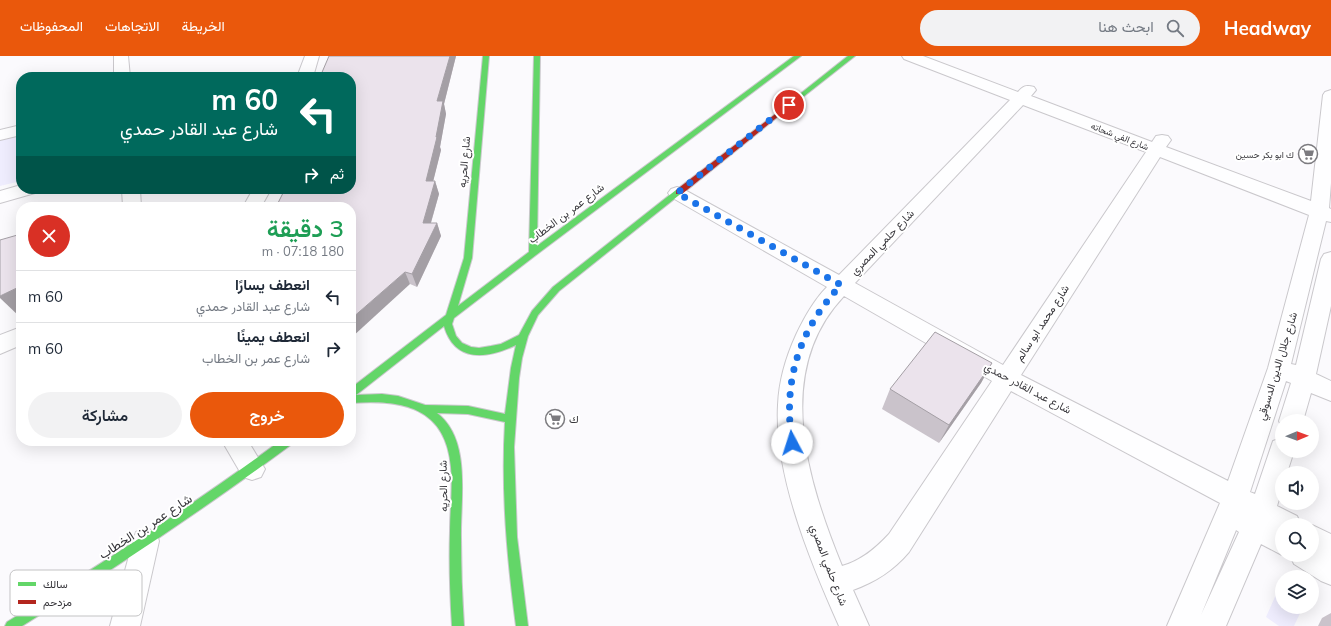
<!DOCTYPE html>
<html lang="ar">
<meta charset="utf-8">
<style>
:root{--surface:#fff;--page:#f2f2f3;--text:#1f2937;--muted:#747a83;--line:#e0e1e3;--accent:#ea580c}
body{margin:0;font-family:Mulish,Vazirmatn,sans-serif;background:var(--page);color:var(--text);direction:rtl;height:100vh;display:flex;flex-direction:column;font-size:15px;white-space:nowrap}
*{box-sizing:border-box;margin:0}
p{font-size:13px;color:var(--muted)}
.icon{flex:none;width:22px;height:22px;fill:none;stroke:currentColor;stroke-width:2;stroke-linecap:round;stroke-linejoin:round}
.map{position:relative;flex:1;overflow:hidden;direction:ltr}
.details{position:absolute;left:16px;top:146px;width:340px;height:244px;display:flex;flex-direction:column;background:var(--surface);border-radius:16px;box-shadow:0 4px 16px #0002;direction:rtl}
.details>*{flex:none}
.banner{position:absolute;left:16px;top:16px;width:340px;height:122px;border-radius:16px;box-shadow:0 4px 16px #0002;direction:rtl;background:#00695c;color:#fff;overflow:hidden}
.needle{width:26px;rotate:89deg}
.controls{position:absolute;left:1275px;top:358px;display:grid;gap:8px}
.controls a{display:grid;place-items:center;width:44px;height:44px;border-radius:50%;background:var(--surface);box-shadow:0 4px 16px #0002;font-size:20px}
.pin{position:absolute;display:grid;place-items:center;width:34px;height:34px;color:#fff;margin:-17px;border:2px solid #fff;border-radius:50%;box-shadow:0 1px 4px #0007}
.me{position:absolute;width:44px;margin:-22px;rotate:355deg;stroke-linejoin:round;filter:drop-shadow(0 0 3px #0008)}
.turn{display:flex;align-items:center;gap:14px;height:84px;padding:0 12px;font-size:18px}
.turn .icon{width:52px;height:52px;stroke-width:2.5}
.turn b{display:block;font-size:28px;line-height:34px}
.then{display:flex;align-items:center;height:38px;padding:0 12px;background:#0003;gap:8px;font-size:15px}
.round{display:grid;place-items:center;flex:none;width:42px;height:42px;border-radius:21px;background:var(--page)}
.headline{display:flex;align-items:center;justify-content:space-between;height:68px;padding:0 12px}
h1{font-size:24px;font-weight:600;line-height:30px;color:#1e9e55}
.cta{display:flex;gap:8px;margin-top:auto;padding:8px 12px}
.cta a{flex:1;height:46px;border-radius:24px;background:var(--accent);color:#fff;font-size:16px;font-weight:600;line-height:46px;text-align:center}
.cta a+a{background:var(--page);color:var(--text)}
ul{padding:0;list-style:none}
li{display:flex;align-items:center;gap:12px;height:52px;padding:0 12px;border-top:1px solid var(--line)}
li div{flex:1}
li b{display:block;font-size:15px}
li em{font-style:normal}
header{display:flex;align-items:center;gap:24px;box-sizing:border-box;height:56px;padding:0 20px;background:var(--accent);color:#fff}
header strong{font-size:19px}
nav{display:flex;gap:22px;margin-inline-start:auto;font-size:14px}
.search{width:280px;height:36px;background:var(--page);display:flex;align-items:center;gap:10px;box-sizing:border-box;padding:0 14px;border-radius:22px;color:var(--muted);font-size:15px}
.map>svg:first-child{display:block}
.green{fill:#efedfe}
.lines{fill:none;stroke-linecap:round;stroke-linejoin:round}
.street-casing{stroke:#cac8cc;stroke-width:2}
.fast-casing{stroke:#cac8cc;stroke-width:2}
.jam-casing{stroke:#cac8cc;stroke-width:2}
.street{fill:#fefeff;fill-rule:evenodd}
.fast{fill:#63d668;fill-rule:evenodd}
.jam{fill:#b3261e;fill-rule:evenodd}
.wall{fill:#cac3cb}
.shaded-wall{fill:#a49fa5}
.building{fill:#ebe3ec;stroke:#a49fa5}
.route{stroke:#1a73e8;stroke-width:7;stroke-dasharray:0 12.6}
.labels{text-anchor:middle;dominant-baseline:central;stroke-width:4;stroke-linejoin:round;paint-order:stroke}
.far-street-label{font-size:9px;fill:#37363b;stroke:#fff}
.far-poi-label{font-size:9px;fill:#37363b;stroke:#fff;text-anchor:end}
.street-label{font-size:11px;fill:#37363b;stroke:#fff}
.poi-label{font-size:11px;fill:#37363b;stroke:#fff;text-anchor:start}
.near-street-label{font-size:13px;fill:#37363b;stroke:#fff}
.key{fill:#fff;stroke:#c3c3c4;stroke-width:1}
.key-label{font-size:11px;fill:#37363b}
</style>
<header>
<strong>Headway</strong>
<div class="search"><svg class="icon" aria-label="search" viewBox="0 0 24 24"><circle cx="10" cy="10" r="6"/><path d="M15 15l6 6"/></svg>ابحث هنا</div>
<nav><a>الخريطة</a><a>الاتجاهات</a><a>المحفوظات</a></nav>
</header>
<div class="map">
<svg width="1331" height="570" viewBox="0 0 1331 570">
<rect width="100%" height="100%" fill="#fbfafd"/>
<g class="green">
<polygon points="21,79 21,125 0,130 0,84"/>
<polygon points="1282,525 1282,551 1303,551 1294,570 1279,570 1266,561"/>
</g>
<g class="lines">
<defs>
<g id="street">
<polygon points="114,0 128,0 130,21 114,21"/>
<polygon points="305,0 319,0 313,21 297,21"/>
<path d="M902 0H923L1018 36C1023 30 1026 29 1034 31L1036 34 1031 40 1152 86 1156 80 1162 79 1168 80 1171 84 1166 91 1311 145 1323 39 1325 36 1331 34V127L1329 152 1331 153V166L1326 165 1291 308 1296 309 1321 203 1324 198 1331 196V250L1316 318 1331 325V345L1311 337 1303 365H1282V371L1279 365 1291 327 1286 325 1250 436 1255 438 1273 385 1282 382V395H1294L1287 417H1282V433L1277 450 1297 460 1301 469H1282V499L1261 488 1226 570H1167L1220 447 1011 335 909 496C893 515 875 526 853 534L869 570H839C811 507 774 419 778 349 779 324 786 301 796 279 804 262 814 244 827 231L671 141 668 137 671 133 677 131 683 133 839 219 1010 44 904 3ZM1023 49 1146 96 1003 309 855 227ZM1160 101 1309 159 1268 312 1228 425 1021 319ZM844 240 992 325 889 478C876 492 861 505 842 510 808 426 772 316 844 240ZM1236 474 1239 476 1201 559Z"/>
<polygon points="21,69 21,79 0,84 0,74"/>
<polygon points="21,129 21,133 38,133 35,137 0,147 0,135"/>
<polygon points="122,133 140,133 141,151 123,151"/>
<polygon points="253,133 271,133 261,151 243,151"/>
<polygon points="21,271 21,289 0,298 0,279"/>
<polygon points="222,385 248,385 265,413 261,421 252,424 243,421"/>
<polygon points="1312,469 1331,478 1331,529 1321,525 1294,508 1290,499 1312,499"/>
<polygon points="146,472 156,476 159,485 140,570 110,570 133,485 136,476"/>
</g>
<g id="fast">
<path d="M483 0H489L472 202 458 250 529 196 534 0H540L537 190 794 0H801L536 199 454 262 452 268 456 280 462 287 471 291 479 292 491 290 501 288 519 279 532 255 553 231 676 134H679L683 136 559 235 538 259 528 280 522 302 519 322 514 391 517 481 528 570H516C507 502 501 435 505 366L468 358 437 357C472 384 460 444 461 482 461 511 462 541 464 570H452C450 539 449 507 450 475 450 454 453 433 451 411 446 351 402 343 351 347V332L446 259 464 202ZM444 270C455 307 487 303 516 289L511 312 505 358 468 350 425 349 398 340 382 338 356 339Z"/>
<polygon points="848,0 855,0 780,59 776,59 776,57"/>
<path d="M280 385H293L292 388C204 453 114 513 22 570H5L7 566C100 509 192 450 280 385Z"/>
</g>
<polygon id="jam" points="778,56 781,58 780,59 682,138 676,138 676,134"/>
</defs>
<use href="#street" class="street-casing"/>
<use href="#fast" class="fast-casing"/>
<use href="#jam" class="jam-casing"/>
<use href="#street" class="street"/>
<use href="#fast" class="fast"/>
<use href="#jam" class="jam"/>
</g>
<g class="wall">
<polygon points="329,0 456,0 444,48 446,58 440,91 441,94 433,125 435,125 439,138 431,167 437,167 441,180 417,231 410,228 351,133"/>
<polygon points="992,307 981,327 939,387 882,353 890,333"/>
<polygon points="1331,557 1331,570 1318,570 1322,562"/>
</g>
<g class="shaded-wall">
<polygon points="450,0 456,0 444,48 446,58 440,91 441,94 430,138 426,125 436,81 437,45"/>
<polygon points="435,125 439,138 427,180 423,167"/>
<polygon points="437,167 441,180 417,231 412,218"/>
<polygon points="405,216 410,228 351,282 351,263"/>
<polygon points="21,230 21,262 0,242 0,240"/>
<polygon points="992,307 981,327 939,387 949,369"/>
</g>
<g class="building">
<polygon points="329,0 450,0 437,45 443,45 436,81 437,81 426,125 435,125 423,167 437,167 412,218 405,216 351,263 351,151 276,151 285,133 351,133 351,21 320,21"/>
<polygon points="21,178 21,230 0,240 0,184"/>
<polygon points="935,276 992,307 949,369 890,333"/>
</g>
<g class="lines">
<path class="route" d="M789 49 677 137 841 229C798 275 783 325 792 387"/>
</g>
<defs>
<symbol id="supermarket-ring" viewBox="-11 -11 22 22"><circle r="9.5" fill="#fff" stroke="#7c7b7f" stroke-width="1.5"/><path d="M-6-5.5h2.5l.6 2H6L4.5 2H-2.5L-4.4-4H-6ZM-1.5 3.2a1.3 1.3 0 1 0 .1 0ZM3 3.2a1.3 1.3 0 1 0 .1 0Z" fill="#7c7b7f"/></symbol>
</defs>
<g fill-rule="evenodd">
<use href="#supermarket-ring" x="1297" y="87" width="22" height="22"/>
<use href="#supermarket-ring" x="544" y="352" width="22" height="22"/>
</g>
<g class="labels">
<g class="far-street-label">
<text transform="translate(1120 80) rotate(21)">شارع الفي شحاته</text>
</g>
<g class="far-poi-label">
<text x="1294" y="98">ك ابو بكر حسين</text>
</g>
<g class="street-label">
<text transform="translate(464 106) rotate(-85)">شارع الحريه</text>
<text transform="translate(566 157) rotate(-37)">شارع عمر بن الخطاب</text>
<text transform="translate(882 186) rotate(-46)">شارع حلمي المصري</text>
<text transform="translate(1042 267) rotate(-57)">شارع محمد ابو سالم</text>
<text transform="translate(1277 310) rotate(-73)">شارع جلال الدين الدسوقي</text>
<text transform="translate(1028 332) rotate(28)">شارع عبد القادر حمدي</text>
<text transform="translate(443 430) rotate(-91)">شارع الحريه</text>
<text transform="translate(829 509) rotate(69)">شارع حلمي المصري</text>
</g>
<g class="poi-label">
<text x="569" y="363">ك</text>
</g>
<g class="near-street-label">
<text transform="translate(145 470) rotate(-33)">شارع عمر بن الخطاب</text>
</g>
</g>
<rect x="10" y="514" width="132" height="46" rx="6" class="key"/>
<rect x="18" y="526" width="18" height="4" fill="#63d668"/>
<rect x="18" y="544" width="18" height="4" fill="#b3261e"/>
<g class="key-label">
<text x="43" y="532">سالك</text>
<text x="43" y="550">مزدحم</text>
</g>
</svg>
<div class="controls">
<a><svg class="needle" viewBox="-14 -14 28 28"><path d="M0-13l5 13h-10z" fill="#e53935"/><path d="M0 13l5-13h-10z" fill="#747a83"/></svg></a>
<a><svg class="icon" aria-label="sound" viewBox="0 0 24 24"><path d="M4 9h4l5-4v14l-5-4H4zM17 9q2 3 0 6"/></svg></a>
<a><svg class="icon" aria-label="search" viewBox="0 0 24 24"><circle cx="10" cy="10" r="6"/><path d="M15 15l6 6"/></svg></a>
<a><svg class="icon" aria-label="layers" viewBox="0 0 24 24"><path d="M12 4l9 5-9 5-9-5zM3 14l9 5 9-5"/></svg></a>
</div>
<div class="pin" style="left:789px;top:49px;background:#d93025"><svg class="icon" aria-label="arrive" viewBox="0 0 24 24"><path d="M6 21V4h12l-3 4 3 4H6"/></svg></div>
<svg class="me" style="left:792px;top:387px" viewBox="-20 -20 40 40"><circle r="19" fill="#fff"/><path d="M0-13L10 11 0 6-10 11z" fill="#1a73e8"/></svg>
<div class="banner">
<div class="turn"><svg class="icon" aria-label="left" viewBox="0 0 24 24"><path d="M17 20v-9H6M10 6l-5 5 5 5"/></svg><div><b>60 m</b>شارع عبد القادر حمدي</div></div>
<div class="then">ثم<svg class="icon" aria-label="right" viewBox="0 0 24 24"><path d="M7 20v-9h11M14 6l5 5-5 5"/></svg></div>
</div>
<section class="details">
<div class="headline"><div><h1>3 دقيقة</h1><p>180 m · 07:18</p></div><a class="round" style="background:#d93025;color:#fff"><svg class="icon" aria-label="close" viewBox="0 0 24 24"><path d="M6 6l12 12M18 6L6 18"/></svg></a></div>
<ul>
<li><svg class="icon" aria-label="left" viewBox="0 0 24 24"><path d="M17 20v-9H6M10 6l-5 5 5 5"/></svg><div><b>انعطف يسارًا</b><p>شارع عبد القادر حمدي</p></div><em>60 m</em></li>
<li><svg class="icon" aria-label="right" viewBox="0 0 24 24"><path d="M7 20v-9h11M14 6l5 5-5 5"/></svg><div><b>انعطف يمينًا</b><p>شارع عمر بن الخطاب</p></div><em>60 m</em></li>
</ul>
<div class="cta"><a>خروج</a><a>مشاركة</a></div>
</section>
</div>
